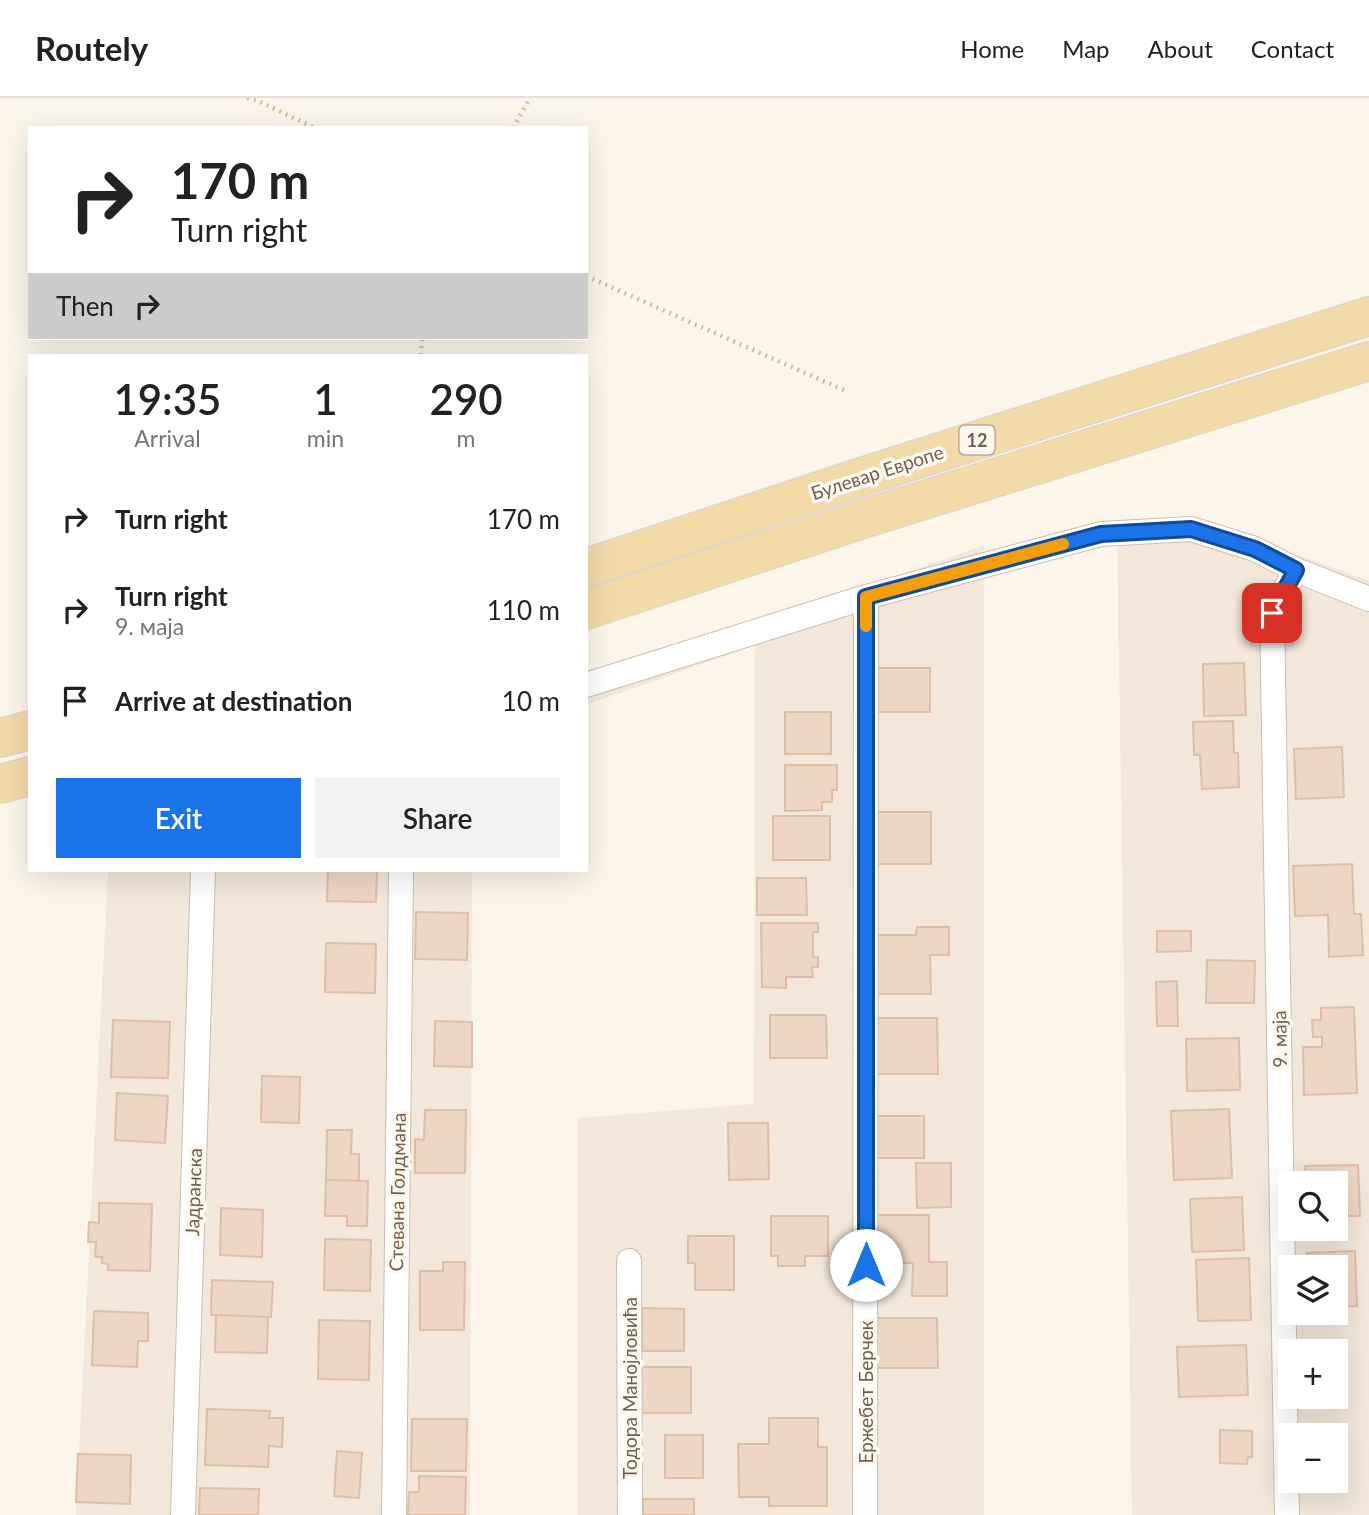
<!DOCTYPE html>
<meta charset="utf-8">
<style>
:root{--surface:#fff;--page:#f2f2f2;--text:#222;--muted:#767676;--line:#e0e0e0;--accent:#1a73e8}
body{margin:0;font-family:Lato,sans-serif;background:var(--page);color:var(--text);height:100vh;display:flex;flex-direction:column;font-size:26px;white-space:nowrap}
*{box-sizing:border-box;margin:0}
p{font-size:23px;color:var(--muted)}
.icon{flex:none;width:38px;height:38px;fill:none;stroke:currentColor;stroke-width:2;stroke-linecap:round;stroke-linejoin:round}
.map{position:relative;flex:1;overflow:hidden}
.sheet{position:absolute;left:28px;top:256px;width:560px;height:518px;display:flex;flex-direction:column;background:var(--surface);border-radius:0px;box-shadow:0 7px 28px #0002}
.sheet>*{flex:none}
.guide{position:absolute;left:28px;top:28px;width:560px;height:214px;border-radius:0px;box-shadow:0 7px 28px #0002;background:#fff;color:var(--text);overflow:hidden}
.buttons{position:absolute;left:1278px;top:1073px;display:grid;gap:14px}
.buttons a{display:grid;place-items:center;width:70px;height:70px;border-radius:0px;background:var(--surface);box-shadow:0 7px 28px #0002;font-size:35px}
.pin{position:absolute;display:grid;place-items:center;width:60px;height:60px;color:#fff;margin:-30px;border-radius:14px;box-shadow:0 4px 10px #0006}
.me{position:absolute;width:77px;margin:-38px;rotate:0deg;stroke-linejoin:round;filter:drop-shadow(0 0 5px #0008)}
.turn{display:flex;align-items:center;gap:24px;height:147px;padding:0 28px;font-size:32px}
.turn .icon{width:91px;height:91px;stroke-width:2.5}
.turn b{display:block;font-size:49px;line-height:60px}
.then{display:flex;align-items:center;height:66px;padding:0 28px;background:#0003;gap:14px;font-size:26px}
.eta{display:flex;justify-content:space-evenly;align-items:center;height:119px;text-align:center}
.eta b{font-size:42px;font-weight:600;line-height:49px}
.cta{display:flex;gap:14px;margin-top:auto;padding:14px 28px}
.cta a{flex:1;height:80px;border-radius:0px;background:var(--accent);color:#fff;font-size:28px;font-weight:600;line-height:80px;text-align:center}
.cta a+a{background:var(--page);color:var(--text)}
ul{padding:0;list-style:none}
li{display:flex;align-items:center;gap:21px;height:91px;padding:0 28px}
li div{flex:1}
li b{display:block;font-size:26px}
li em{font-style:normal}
header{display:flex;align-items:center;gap:42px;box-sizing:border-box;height:98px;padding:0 35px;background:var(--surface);border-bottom:2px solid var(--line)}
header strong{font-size:33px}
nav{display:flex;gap:38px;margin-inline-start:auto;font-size:24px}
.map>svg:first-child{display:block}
.residential{fill:#f2e7d9;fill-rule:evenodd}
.building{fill:#eed6c4;stroke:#dfbea6;stroke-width:2}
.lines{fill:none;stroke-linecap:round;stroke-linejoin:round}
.minor-casing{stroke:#ccbdb0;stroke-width:26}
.primary-casing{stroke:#d8d2ce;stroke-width:40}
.path{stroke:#d3baa7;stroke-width:4.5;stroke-dasharray:2 5;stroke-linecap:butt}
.minor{stroke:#fff;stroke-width:24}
.primary{stroke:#f3daa9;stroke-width:38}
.route-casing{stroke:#114b97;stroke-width:18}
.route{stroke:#1a73e8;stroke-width:12}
.slow{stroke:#f59e0b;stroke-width:12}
.labels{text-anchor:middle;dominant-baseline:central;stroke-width:7;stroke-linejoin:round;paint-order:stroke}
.shield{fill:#fef9f0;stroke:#9d8c7f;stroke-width:2}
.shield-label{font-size:18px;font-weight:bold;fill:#735e4f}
.street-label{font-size:19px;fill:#735e4f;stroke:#fef9f0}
</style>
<header>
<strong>Routely</strong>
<nav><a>Home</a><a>Map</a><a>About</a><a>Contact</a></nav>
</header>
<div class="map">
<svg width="1369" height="1417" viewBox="0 0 1369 1417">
<rect width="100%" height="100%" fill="#fbf5ea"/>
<g class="residential">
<path d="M1196 419 1369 483V1417H1132L1117 426ZM1290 1085H1335V1130H1290ZM1290 1169H1335V1214H1290ZM1290 1253H1335V1298H1290ZM1290 1337H1335V1382H1290Z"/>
<polygon points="984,447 984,1417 578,1417 578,1020 754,1006 755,547 586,607 586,589"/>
<polygon points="108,772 472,772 470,1417 76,1417"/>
</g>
<g class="building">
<polygon points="1244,565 1246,617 1204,618 1203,566"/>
<polygon points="874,570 930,570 930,614 875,614"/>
<rect x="785" y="614" width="46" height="42"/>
<polygon points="1233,623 1234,655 1238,655 1239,689 1202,691 1200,657 1194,657 1193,624"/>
<polygon points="1342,649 1344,699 1296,701 1294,651"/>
<polygon points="785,667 837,667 837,692 832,692 832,704 822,704 822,712 785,713"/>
<rect x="874" y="714" width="57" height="52"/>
<rect x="773" y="718" width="57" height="44"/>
<polygon points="1352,766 1354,816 1361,816 1363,857 1329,859 1328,817 1295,818 1293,768"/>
<polygon points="328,772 377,772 376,804 327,803"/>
<polygon points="757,780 806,780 807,817 757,817"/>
<polygon points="416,814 468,815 467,862 415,861"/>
<polygon points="761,825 818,825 818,834 813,834 813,859 818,859 818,869 812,869 813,879 786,879 786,890 762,889"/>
<polygon points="917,829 949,829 949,857 930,857 931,896 875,896 875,837 916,837"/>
<polygon points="1157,833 1191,833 1191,853 1157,854"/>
<polygon points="326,845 376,846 375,895 325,894"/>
<polygon points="1207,862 1255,863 1254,905 1206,905"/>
<polygon points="1177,883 1178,928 1157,928 1156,884"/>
<polygon points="1354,909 1357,995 1304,997 1303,949 1322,949 1322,939 1313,939 1312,922 1321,922 1321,910"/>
<polygon points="770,917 826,917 827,960 770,960"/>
<polygon points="875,920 937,920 938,976 875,976"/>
<polygon points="113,922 170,924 168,980 111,979"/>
<polygon points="435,923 472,924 472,969 434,968"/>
<polygon points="1239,940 1240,992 1187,993 1186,941"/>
<polygon points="262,978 300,979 299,1025 261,1024"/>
<polygon points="117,995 168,998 165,1045 115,1042"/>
<polygon points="1229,1011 1232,1080 1174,1082 1171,1013"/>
<polygon points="425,1012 466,1012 465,1075 415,1075 415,1041 424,1042"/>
<rect x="875" y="1018" width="49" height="42"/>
<polygon points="728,1025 768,1025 769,1081 729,1082"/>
<polygon points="327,1032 352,1032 351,1056 359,1056 359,1083 326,1082"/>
<polygon points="916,1065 951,1065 951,1109 917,1110"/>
<polygon points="1358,1067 1360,1118 1335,1118 1335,1085 1305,1085 1305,1068"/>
<polygon points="326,1082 368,1083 367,1128 347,1128 347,1118 325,1118"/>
<polygon points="1242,1099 1244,1152 1192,1154 1190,1101"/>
<polygon points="99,1105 152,1106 150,1173 108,1172 108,1166 102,1165 102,1159 95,1159 96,1144 88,1144 89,1124 99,1125"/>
<polygon points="221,1110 263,1112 262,1159 220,1157"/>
<polygon points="876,1117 929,1117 929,1164 947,1164 947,1198 912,1198 913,1165 876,1165"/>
<polygon points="771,1118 828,1118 828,1158 805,1158 805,1168 778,1168 778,1158 771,1158"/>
<polygon points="688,1138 734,1138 734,1192 695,1192 695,1165 688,1165"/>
<polygon points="325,1141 371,1142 370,1193 324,1192"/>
<polygon points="1355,1153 1357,1208 1335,1209 1335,1169 1308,1169 1307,1155"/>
<polygon points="1249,1160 1251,1222 1198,1223 1196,1162"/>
<polygon points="443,1164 465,1164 464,1232 420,1232 420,1173 443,1173"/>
<polygon points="212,1182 273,1184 271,1219 211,1217"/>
<polygon points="642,1210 684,1211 684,1253 642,1253"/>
<polygon points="94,1213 148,1215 148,1243 138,1243 137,1269 92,1267"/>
<polygon points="216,1217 268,1219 267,1255 215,1254"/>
<polygon points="876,1220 937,1220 938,1270 876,1270"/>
<polygon points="319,1222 370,1223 369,1282 318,1281"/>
<polygon points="1246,1247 1248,1297 1179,1299 1177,1249"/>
<rect x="639" y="1269" width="52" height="46"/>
<polygon points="207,1311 270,1313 269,1320 283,1320 282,1349 269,1348 268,1369 205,1367"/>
<polygon points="769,1320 818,1320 818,1349 827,1349 827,1408 769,1408 769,1399 739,1399 738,1346 769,1346"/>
<polygon points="412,1321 467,1321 466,1373 411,1373"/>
<polygon points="1220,1332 1252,1333 1252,1359 1248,1359 1247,1366 1220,1365"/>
<rect x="665" y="1337" width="38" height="43"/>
<polygon points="337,1353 362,1355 359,1400 334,1398"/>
<polygon points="78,1356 131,1357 130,1406 76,1404"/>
<polygon points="419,1378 466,1379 465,1417 408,1417 409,1394 419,1394"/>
<polygon points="200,1390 259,1391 258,1417 199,1417"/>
<rect x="643" y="1401" width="51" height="16"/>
</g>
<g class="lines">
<defs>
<g id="minor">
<polyline points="586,587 866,499 1101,436 1191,431 1255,451 1296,472 1369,501"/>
<polyline points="629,1163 630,1417"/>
<polyline points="183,1417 203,772"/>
<polyline points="394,1417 401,772"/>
<polyline points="865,1417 866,499"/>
<polyline points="1287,1417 1272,515 1296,472"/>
</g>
<g id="primary">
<polyline points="586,470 861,379 1369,218"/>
<polyline points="586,512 863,421 1369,263"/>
<polyline points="0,640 30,632"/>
<polyline points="0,686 30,678"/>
</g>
</defs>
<use href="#minor" class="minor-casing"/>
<use href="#primary" class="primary-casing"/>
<g class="path">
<polyline points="247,0 256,2 315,30"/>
<polyline points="513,30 530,0"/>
<polyline points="586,178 846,293"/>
<polyline points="421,257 422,240"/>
</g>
<use href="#minor" class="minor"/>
<use href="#primary" class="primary"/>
</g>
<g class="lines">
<defs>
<polyline id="route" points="866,1167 866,499 1101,436 1191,431 1255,451 1296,472 1272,515"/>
</defs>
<use href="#route" class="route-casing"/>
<use href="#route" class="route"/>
<polyline class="slow" points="866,528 866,499 1063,446"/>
</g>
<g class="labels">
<rect class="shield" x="959.5" y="327.5" width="35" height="29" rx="5"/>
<g class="shield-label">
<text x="977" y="342">12</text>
</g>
<g class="street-label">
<text transform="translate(877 374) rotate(-18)">Булевар Европе</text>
<text transform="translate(1279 941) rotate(-91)">9. маја</text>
<text transform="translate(193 1094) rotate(-88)">Јадранска</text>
<text transform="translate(397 1094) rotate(-89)">Стевана Голдмана</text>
<text transform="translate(629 1290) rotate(-90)">Тодора Манојловића</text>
<text transform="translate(865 1294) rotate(-90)">Ержебет Берчек</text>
</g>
</g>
</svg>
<div class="buttons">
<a><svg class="icon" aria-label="search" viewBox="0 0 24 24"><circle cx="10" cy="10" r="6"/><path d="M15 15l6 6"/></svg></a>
<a><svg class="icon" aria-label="layers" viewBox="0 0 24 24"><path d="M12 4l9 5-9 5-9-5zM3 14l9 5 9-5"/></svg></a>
<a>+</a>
<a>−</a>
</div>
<div class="pin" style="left:1272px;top:515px;background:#d93025"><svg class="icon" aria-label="arrive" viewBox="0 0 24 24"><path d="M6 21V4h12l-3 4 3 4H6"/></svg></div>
<svg class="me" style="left:866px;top:1167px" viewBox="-20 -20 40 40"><circle r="19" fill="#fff"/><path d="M0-13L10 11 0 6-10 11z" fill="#1a73e8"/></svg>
<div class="guide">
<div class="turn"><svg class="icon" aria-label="right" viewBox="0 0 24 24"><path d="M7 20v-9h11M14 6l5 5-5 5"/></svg><div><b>170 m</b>Turn right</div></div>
<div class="then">Then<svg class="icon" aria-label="right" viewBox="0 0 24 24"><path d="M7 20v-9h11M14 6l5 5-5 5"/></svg></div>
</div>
<section class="sheet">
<div class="eta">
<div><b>19:35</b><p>Arrival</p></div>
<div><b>1</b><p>min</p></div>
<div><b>290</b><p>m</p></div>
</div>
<ul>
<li><svg class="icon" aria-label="right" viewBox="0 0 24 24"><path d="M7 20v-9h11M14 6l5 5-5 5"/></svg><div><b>Turn right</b></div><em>170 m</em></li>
<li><svg class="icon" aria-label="right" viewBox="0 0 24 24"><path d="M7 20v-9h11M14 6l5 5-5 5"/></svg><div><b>Turn right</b><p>9. маја</p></div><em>110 m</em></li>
<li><svg class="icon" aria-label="arrive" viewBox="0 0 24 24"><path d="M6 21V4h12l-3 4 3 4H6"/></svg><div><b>Arrive at destination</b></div><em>10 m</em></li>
</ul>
<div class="cta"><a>Exit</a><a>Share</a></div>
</section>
</div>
